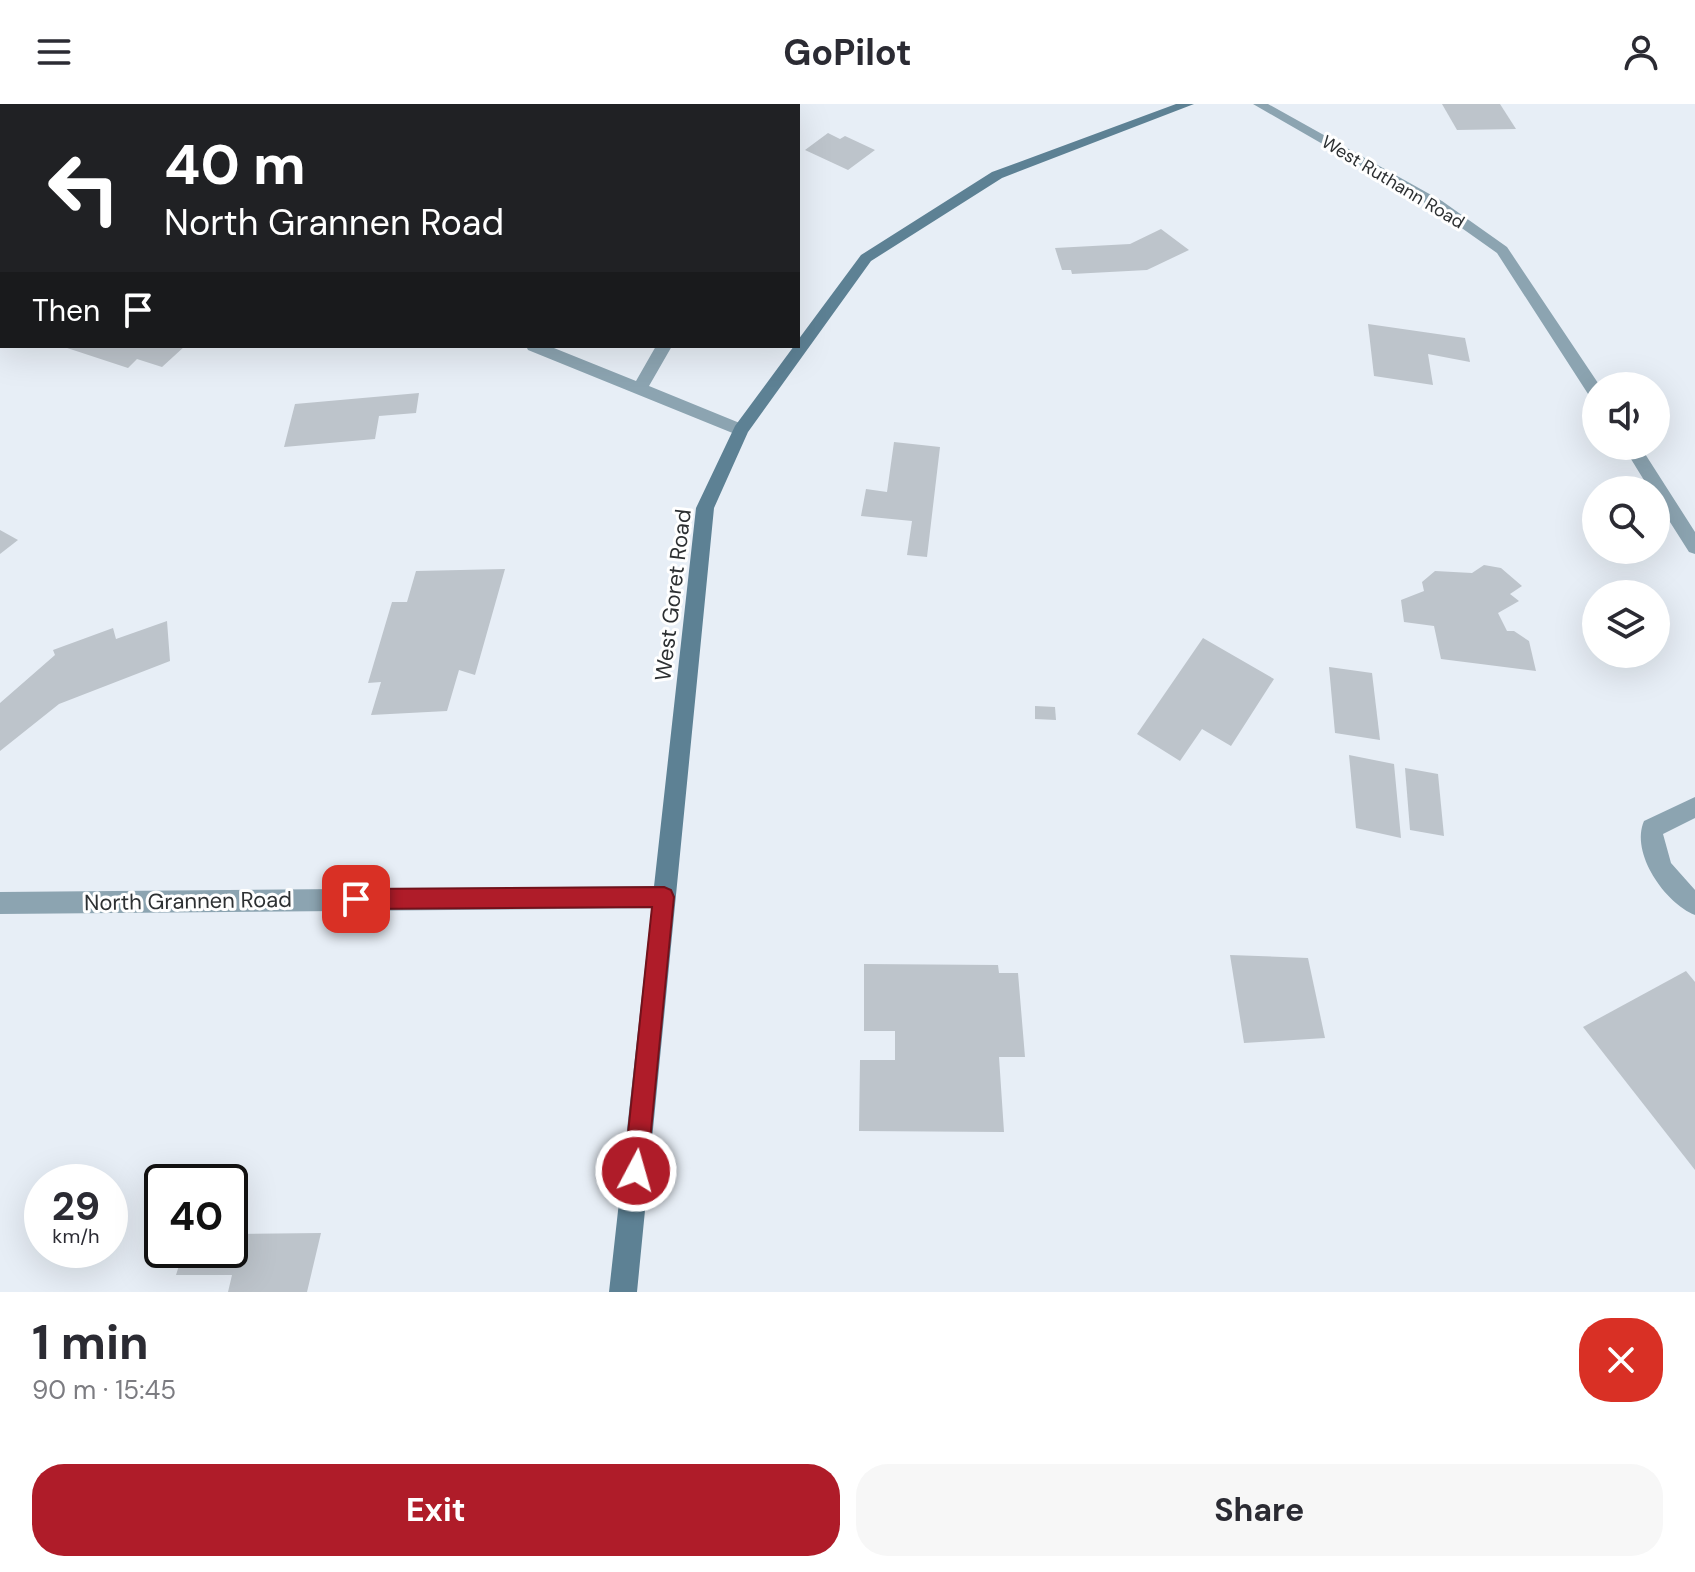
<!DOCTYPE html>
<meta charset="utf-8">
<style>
:root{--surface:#fff;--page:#f7f7f7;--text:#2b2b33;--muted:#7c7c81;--accent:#af1c29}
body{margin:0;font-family:"DM Sans",sans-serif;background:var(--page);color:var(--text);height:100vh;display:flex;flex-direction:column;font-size:30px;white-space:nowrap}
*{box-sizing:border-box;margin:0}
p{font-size:26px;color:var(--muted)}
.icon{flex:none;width:44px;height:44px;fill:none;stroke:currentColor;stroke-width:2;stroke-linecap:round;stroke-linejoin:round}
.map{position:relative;height:1188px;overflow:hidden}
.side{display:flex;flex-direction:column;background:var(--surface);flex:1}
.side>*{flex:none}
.hud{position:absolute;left:0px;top:0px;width:800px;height:244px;box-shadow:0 8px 32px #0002;background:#202124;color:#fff;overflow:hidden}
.buttons{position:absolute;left:1582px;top:268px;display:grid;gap:16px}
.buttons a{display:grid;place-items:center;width:88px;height:88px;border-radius:50%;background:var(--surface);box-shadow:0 8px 32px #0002;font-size:40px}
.speed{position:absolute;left:24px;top:1060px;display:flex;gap:16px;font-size:40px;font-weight:700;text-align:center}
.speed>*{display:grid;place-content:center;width:104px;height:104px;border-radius:50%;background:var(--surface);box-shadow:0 8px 32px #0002;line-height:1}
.speed small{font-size:20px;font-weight:400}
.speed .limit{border:4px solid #111;border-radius:12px;background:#fff;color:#111}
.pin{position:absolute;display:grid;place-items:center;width:68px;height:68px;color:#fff;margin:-34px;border-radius:16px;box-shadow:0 4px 12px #0006}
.me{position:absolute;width:88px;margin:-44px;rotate:6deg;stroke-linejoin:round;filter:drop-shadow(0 0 6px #0008)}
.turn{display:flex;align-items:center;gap:28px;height:168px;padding:0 32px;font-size:36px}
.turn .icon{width:104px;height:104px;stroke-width:2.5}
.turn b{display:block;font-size:56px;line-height:68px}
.then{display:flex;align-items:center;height:76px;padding:0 32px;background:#0003;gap:16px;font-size:30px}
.round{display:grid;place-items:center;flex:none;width:84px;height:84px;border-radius:32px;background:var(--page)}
.headline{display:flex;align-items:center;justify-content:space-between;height:136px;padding:0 32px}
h1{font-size:48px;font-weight:700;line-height:60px}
.cta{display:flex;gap:16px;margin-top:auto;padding:16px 32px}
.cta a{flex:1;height:92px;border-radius:32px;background:var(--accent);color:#fff;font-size:32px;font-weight:700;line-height:92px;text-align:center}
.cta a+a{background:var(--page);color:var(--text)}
header{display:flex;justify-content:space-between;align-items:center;height:104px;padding:0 32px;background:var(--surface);font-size:36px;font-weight:700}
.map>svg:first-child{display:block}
.building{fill:#bdc4cb}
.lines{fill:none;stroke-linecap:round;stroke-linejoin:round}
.lane{fill:#8ca4b1;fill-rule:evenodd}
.street{fill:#8ca4b1;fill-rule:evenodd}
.secondary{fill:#5d8194;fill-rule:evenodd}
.route{fill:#af1c29;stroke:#72121b;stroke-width:2}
.labels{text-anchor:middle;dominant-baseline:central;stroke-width:6;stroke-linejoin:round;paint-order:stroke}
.far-street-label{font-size:18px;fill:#2d3032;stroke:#fff}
.street-label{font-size:22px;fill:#2d3032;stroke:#fff}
</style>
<header><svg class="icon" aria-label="menu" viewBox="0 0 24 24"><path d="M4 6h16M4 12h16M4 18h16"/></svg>GoPilot<svg class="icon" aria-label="person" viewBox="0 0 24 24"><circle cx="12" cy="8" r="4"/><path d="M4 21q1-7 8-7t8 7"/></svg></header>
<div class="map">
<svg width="1695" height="1188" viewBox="0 0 1695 1188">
<rect width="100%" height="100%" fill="#e7eef6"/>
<g class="building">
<polygon points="1442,0 1500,0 1516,25 1457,26"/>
<polygon points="828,29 840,35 845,32 875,46 848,66 805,46"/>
<polygon points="1161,125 1189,146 1147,166 1072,170 1071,166 1062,166 1055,144 1130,140"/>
<polygon points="1368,220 1465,234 1470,258 1428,250 1433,281 1374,272"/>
<polygon points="61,242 185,242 162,263 137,255 128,264"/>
<polygon points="419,289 416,309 379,312 375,335 284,343 295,300"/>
<polygon points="894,338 940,343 927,453 907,451 912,417 861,412 866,385 887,388"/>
<polygon points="0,426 18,436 0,450"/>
<polygon points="1484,461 1501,464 1522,482 1510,490 1519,497 1498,509 1507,527 1514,527 1529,537 1536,567 1441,555 1434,522 1404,518 1401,496 1424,487 1422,478 1435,467 1472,469"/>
<polygon points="505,465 475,571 459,566 447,607 371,611 381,578 368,579 392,498 407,498 416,467"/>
<polygon points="167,517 170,557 59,600 0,647 0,599 55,551 53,546 113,524 116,535"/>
<polygon points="1203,534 1274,575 1231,642 1202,625 1180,657 1137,630"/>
<polygon points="1329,563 1372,569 1380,636 1335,629"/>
<polygon points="1035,602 1055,603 1056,616 1035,615"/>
<polygon points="1349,651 1394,660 1401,734 1356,724"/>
<polygon points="1405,664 1438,670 1444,732 1410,726"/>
<polygon points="1230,851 1308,854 1325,934 1244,939"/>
<polygon points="864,860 998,861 999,869 1018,869 1025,953 999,953 1004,1028 859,1027 860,956 895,956 895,927 864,927"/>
<polygon points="1686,867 1695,878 1695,1066 1583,923"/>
<polygon points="321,1129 307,1188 228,1188 232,1171 176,1171 184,1146 230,1146 230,1130"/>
</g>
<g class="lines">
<path class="lane" d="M1695 693V714L1663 730 1671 759 1695 786V811C1665 799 1630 749 1644 717Z"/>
<g class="street">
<polygon points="7,0 19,0 20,2 8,2"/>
<polygon points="677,0 689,0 690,2 678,2"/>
<polygon points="1253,0 1268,0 1442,97 1507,143 1600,282 1596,282 1596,295 1590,293 1497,149 1432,103"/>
<polygon points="526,242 549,242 636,277 656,242 672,242 649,282 747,322 749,326 741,332 735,330 528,246"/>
<polygon points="1623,342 1640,342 1695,428 1695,450 1689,448 1656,396 1656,386 1650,386"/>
<polygon points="664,782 672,785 675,793 672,801 664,804 0,810 0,788"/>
</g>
<polygon class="secondary" points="1176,0 1194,0 1002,74 871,157 748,328 714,404 637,1188 609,1188 696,404 735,322 794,242 798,242 798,236 861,151 992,68"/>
</g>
<polygon class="route" points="664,783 671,786 674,793 647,1067 644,1075 636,1078 627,1075 624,1067 652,803 356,805 349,802 346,795 349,788 356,785"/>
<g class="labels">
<g class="far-street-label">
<text transform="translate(1393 78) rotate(31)">West Ruthann Road</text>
</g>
<g class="street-label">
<text transform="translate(673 491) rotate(-83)">West Goret Road</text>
<text transform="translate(188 797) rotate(-1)">North Grannen Road</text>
</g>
</g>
</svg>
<div class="buttons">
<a><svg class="icon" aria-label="sound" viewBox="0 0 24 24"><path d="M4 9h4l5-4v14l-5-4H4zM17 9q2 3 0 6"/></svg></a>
<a><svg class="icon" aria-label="search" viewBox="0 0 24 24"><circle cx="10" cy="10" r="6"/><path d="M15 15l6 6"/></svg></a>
<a><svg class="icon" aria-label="layers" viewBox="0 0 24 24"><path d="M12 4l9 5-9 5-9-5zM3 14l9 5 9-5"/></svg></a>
</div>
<div class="speed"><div>29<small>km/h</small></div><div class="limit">40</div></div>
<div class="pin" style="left:356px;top:795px;background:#d93025"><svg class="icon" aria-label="arrive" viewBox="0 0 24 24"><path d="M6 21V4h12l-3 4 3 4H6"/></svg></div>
<svg class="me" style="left:636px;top:1067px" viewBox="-20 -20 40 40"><circle r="17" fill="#af1c29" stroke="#fff" stroke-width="3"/><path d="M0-11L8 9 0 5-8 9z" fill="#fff"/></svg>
<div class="hud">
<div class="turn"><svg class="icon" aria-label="left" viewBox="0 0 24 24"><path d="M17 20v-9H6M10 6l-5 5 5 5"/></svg><div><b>40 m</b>North Grannen Road</div></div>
<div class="then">Then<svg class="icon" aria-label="arrive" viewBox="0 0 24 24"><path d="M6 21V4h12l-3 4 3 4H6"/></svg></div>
</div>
</div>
<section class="side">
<div class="headline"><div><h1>1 min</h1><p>90 m · 15:45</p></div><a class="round" style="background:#d93025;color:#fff"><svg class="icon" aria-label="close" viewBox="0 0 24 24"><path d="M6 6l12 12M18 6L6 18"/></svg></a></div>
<div class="cta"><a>Exit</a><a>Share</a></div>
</section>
